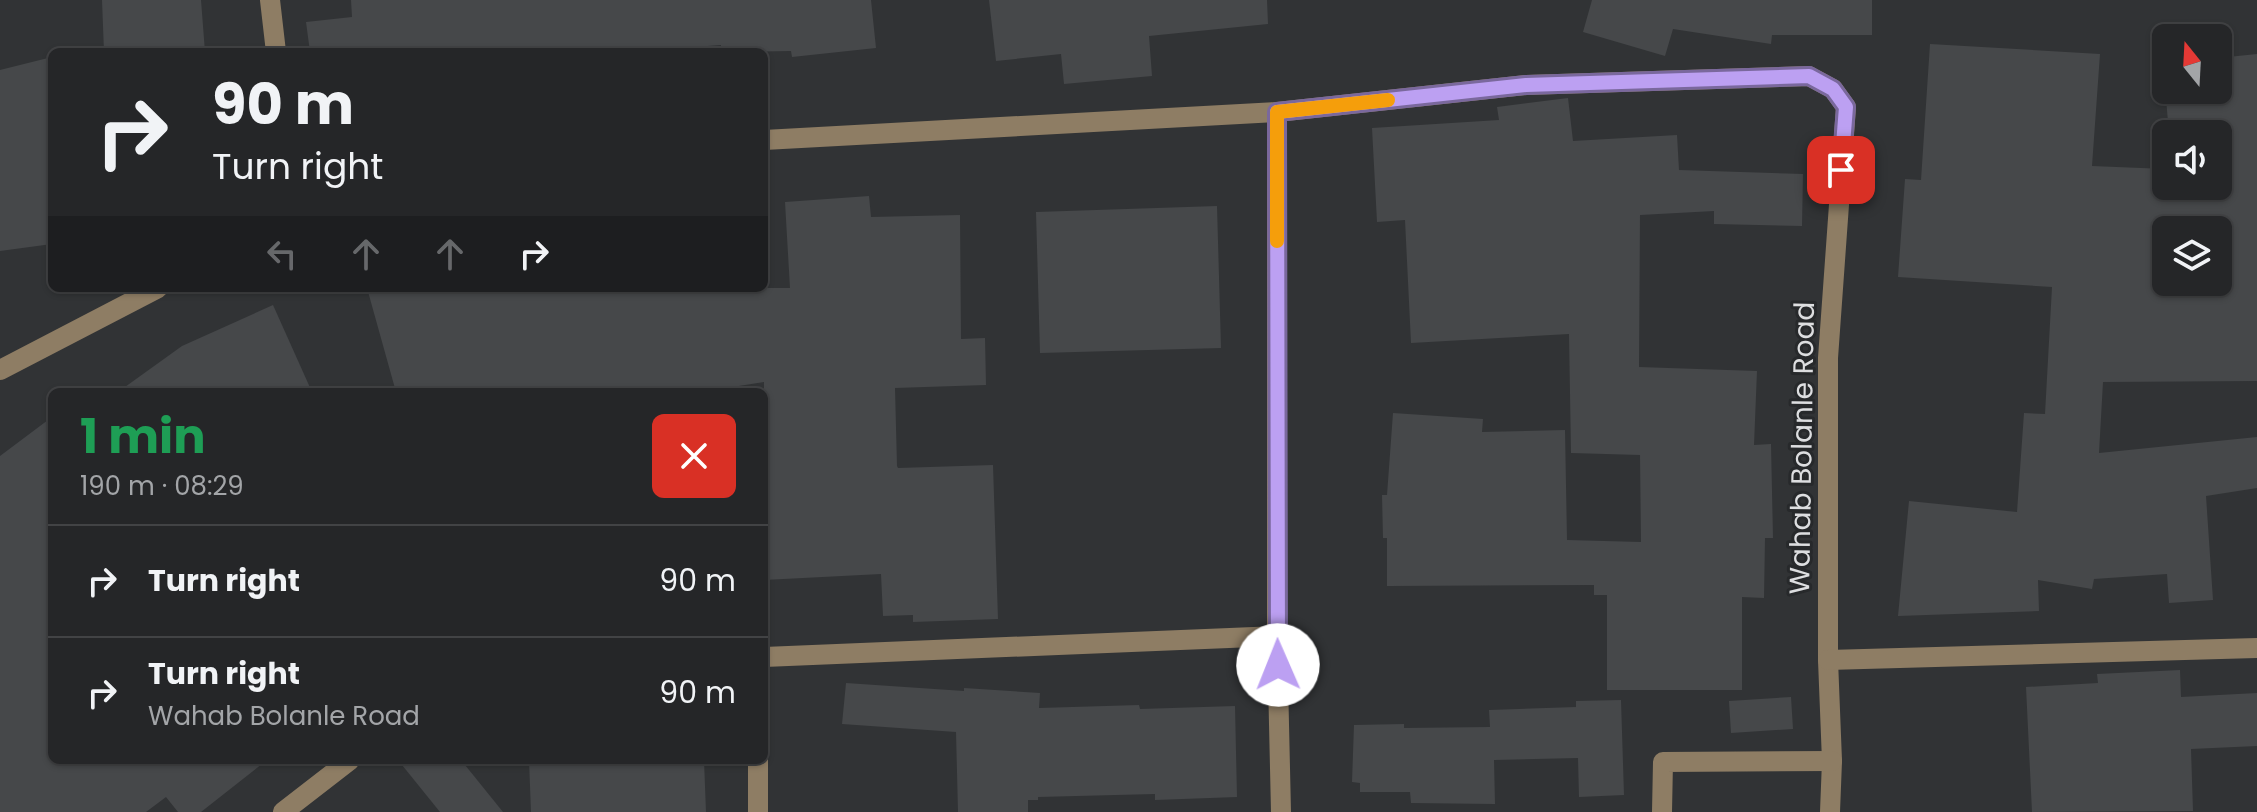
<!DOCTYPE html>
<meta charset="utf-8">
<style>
:root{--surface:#252628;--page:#2d2e30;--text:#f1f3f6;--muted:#a3a5a8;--line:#424345}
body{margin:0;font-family:Poppins,sans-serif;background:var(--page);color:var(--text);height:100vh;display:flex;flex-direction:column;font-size:30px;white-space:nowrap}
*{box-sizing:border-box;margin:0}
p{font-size:26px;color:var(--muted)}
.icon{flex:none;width:44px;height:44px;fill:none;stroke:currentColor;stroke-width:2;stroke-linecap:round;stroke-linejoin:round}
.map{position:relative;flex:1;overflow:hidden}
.panel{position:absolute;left:48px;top:388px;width:720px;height:376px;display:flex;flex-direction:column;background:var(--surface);border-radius:12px;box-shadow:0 2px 6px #0004,0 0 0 2px var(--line)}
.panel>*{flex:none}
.guide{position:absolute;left:48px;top:48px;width:720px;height:244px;border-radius:12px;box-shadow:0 2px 6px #0004,0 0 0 2px var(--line);background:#252628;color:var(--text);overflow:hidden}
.needle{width:52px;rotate:342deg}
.controls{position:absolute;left:2152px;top:24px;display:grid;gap:16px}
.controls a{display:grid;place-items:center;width:80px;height:80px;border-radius:12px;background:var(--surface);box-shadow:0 2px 6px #0004,0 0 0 2px var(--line);font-size:40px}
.pin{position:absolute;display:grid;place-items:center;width:68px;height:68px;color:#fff;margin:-34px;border-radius:16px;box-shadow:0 4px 12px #0006}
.me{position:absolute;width:88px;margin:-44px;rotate:359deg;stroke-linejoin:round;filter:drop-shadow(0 0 6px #0008)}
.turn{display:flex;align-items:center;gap:28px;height:168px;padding:0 32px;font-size:36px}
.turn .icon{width:104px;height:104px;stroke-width:2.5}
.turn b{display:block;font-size:56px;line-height:68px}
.lanes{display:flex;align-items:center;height:76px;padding:0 32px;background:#0003;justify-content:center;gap:40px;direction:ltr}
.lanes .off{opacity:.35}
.round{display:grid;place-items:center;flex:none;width:84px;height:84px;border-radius:12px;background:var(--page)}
.headline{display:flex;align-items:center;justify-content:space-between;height:136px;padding:0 32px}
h1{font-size:48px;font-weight:700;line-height:60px;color:#1e9e55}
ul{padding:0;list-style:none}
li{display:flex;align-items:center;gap:24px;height:112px;padding:0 32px;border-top:2px solid var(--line)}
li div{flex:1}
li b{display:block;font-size:30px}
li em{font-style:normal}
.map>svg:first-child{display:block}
.building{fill:#46484a;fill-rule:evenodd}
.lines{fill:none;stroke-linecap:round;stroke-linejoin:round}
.minor{stroke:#8e7d64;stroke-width:20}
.route-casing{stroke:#7a689d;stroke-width:20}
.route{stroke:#bca0f2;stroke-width:14}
.slow{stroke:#f59e0b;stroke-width:14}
.labels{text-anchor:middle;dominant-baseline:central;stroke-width:6;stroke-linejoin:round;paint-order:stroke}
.street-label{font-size:28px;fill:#dddee0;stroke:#27292b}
</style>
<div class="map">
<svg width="2257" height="812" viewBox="0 0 2257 812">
<rect width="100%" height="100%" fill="#313335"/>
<g class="building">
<polygon points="102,0 201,0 205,52 104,52"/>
<polygon points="351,0 871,0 876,48 792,57 791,51 721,52 721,45 628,52 310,52 306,22 352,17"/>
<polygon points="989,0 1267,0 1268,24 1149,36 1152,76 1064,84 1061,54 996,61"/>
<polygon points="1592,0 1872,0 1872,35 1772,35 1771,44 1673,29 1665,56 1583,32"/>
<path d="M1930 44 2100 54 2092 166 2166 169V186H2218V134H2169L2163 62H2166V90H2218V58L2257 54V381L2103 382 2099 453 2257 437V488L2206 496 2213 600 2169 603 2167 574 2094 579 2092 589 2038 580 2039 611 1898 616 1909 501 2017 512 2024 413 2045 414 2052 287 1898 277 1905 179 1921 180ZM2166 230H2218V282H2166Z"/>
<polygon points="52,57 52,244 0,251 0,70"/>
<polygon points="1568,98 1573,141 1677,135 1679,170 1803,174 1802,226 1714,224 1714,211 1640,215 1639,367 1757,371 1754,445 1771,444 1773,538 1765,538 1764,598 1742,597 1742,690 1607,690 1607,595 1594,595 1594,585 1387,586 1387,538 1383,538 1382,495 1387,495 1393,413 1483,419 1482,432 1565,430 1567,540 1641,542 1640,455 1571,453 1569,334 1411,343 1405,220 1377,222 1372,128 1499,120 1497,107"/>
<polygon points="869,196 871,217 960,215 961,339 985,338 986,385 895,388 897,466 898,468 993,465 998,619 913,622 913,615 883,616 881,574 764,580 764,382 701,392 396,392 367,288 790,288 785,202"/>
<polygon points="1217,206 1221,348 1040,353 1036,212"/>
<polygon points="273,305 312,392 118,392 182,346"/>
<polygon points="52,417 52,760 267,760 201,812 178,812 166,797 146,812 0,812 0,456"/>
<polygon points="2180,670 2181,697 2257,693 2257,746 2191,749 2193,811 2032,812 2026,687 2098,683 2097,674"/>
<polygon points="846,683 964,691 964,688 1040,693 1039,708 1139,705 1140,709 1235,706 1237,797 1155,800 1155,794 1038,797 1038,800 1028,800 1028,812 958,812 956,732 842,724"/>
<polygon points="1791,697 1793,729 1731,733 1729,701"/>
<polygon points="1621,700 1624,795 1579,797 1578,758 1494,760 1495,804 1411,803 1410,792 1360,792 1360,783 1352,782 1354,725 1404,724 1404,728 1490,727 1489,710 1576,707 1576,701"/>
<polygon points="398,760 461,760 503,812 440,812"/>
<polygon points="529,760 704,760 706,812 531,812"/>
</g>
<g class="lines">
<g class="minor">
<polyline points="270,0 276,52"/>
<polyline points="1277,112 1277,636 1281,812"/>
<polyline points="764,140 1277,112 1526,85 1809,76 1833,89 1846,107 1828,358 1828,660 1832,761 1830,812"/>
<polyline points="0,370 158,288"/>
<polyline points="764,657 1277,636"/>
<polyline points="1828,660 2257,648"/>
<polyline points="758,760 758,812"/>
<polyline points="283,812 350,760"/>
<polyline points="1662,812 1663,762 1832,761"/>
</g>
</g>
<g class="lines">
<defs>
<polyline id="route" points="1278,665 1277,112 1526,85 1809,76 1833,89 1846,107 1841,170"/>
</defs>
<use href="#route" class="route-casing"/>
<use href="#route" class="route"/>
<polyline class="slow" points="1277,241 1277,112 1388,100"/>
</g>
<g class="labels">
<g class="street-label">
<text transform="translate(1802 448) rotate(-89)">Wahab Bolanle Road</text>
</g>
</g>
</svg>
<div class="controls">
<a><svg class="needle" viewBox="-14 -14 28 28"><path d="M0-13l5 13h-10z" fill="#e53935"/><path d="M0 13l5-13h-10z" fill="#a3a5a8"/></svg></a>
<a><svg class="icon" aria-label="sound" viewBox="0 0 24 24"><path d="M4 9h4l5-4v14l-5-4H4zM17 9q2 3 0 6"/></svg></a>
<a><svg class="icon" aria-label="layers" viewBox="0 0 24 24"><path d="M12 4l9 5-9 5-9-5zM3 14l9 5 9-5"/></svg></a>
</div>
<div class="pin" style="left:1841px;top:170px;background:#d93025"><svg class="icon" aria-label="arrive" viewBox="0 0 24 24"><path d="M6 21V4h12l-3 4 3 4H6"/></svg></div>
<svg class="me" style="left:1278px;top:665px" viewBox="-20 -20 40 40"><circle r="19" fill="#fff"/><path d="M0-13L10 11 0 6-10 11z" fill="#bca0f2"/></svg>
<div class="guide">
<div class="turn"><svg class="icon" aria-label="right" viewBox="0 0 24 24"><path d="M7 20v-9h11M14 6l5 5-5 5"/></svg><div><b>90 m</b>Turn right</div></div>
<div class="lanes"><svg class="icon off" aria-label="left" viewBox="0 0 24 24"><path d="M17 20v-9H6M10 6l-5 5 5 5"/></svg><svg class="icon off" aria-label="ahead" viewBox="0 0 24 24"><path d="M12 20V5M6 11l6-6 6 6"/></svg><svg class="icon off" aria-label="ahead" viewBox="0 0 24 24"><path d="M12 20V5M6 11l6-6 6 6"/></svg><svg class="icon" aria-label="right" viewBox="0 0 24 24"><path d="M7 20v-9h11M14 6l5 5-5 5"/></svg></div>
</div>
<section class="panel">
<div class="headline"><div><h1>1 min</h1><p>190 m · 08:29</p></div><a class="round" style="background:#d93025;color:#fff"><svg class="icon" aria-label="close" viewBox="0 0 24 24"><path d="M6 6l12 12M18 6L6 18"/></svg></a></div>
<ul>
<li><svg class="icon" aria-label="right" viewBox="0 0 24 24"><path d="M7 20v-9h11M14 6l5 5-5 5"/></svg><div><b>Turn right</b></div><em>90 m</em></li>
<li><svg class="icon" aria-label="right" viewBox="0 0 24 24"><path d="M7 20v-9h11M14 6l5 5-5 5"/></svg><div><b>Turn right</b><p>Wahab Bolanle Road</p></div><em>90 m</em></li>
</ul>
</section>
</div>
